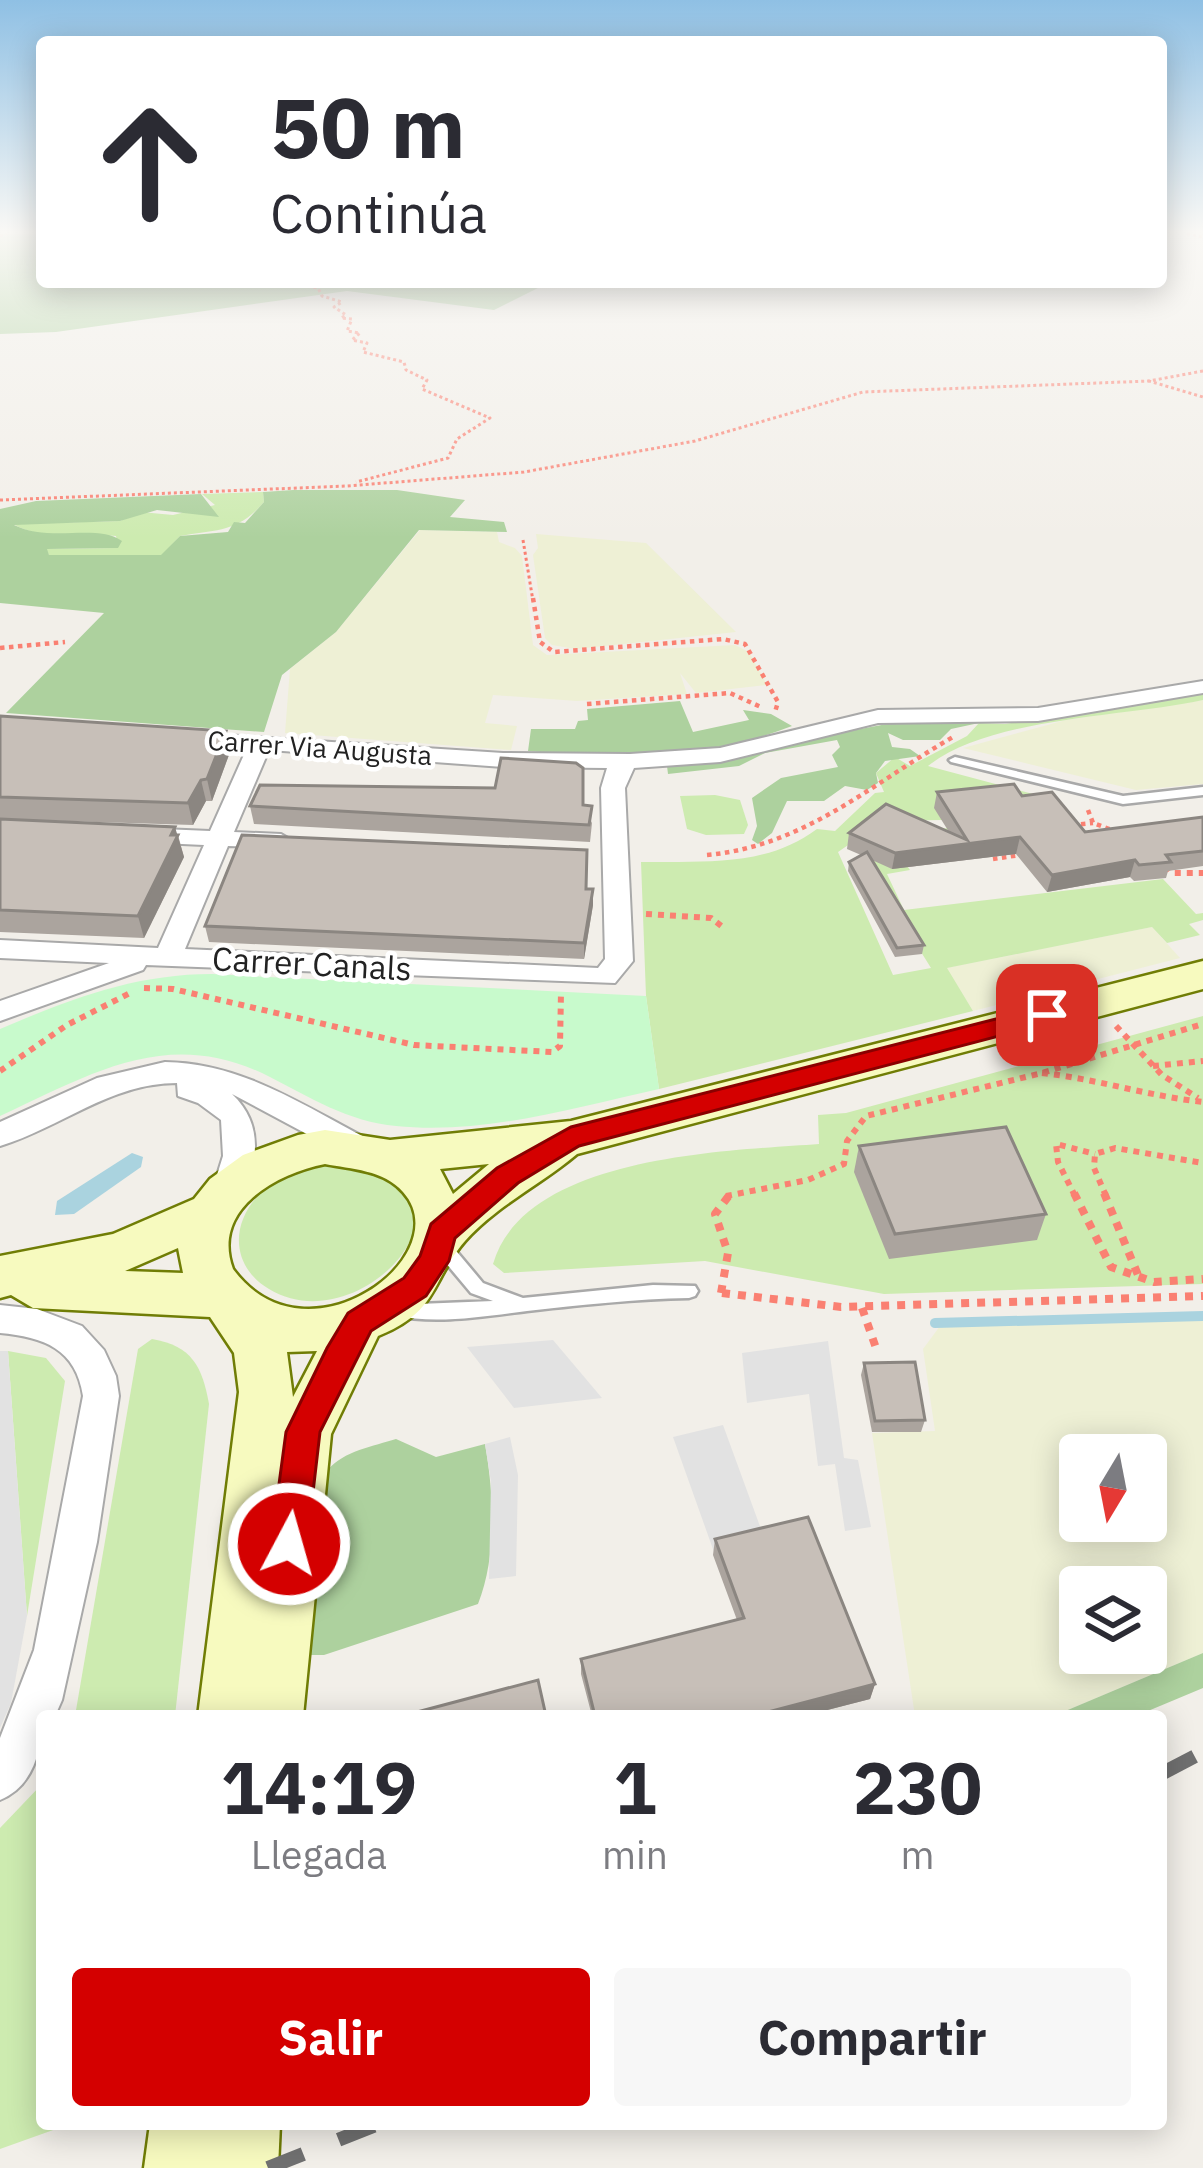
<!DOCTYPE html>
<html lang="es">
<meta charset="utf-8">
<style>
:root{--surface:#fff;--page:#f7f7f7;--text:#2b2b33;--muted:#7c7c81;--accent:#d40000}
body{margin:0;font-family:"IBM Plex Sans",sans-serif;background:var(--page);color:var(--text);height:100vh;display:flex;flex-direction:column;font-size:45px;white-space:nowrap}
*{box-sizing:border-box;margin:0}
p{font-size:39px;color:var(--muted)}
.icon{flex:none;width:66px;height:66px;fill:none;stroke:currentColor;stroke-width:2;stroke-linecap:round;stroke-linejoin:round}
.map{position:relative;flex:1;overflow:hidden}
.drawer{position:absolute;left:36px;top:1710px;width:1131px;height:420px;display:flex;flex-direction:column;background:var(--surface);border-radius:12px;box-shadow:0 6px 30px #0003}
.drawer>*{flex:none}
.banner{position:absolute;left:36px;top:36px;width:1131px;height:252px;border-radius:12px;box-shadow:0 6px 30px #0003;background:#fff;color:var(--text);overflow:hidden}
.needle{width:78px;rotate:190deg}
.fabs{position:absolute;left:1059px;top:1434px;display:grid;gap:24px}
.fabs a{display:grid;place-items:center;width:108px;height:108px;border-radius:12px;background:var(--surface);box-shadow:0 6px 30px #0003;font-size:60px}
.pin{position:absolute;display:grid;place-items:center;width:102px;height:102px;color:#fff;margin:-51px;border-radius:24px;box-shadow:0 6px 18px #0006}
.me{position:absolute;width:132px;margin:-66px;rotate:6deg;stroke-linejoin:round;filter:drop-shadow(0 0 9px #0008)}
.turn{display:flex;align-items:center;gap:42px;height:252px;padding:0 36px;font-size:54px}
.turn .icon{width:156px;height:156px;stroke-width:2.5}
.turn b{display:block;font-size:84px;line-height:102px}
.eta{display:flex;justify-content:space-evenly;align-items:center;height:204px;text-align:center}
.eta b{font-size:72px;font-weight:700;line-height:84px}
.primary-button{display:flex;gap:24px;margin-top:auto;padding:24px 36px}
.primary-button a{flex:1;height:138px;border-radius:12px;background:var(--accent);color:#fff;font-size:48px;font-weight:700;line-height:138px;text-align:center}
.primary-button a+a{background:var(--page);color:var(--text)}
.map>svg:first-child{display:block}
.farmland{fill:#eef0d5;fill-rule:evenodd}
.grass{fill:#cdebb0}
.forest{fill:#add19e}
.park{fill:#c8facc}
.parking{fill:#e2e2e2}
.water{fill:#aad3df}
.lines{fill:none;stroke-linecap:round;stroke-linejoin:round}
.stream{stroke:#aad3df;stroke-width:10}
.lane-casing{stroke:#a9a9a9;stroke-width:5}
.street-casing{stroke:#a9a9a9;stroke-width:4}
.secondary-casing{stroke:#707d05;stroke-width:5}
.path-far3{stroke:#fa8072;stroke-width:3;stroke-dasharray:3 3;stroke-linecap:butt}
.path-far2{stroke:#fa8072;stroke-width:4.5;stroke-dasharray:4.5 4.5;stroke-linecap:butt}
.path-far1{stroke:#fa8072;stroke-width:6;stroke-dasharray:6 6;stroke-linecap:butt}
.path{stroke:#fa8072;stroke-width:8;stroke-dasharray:8 8;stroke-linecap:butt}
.lane{fill:#fff;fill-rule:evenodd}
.street{fill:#fff;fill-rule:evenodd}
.secondary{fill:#f7fabf;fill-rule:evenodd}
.rail{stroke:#707070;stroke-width:14;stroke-dasharray:38 38;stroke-linecap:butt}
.wall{fill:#aba49e}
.shaded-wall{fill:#8b8681}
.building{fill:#c7bfb8;stroke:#8b8681;stroke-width:3}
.route{fill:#d40000;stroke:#8a0000;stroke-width:3}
.labels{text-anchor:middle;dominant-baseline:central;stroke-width:9;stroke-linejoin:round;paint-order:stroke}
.far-street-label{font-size:27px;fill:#222;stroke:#fff}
.street-label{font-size:33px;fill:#222;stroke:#fff}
</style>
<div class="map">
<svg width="1203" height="2168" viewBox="0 0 1203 2168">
<rect width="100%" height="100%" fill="#f2efe9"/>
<g class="farmland">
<polygon points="420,530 497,532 499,542 515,548 522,556 533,645 547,655 735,645 749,652 767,685 696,693 680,673 687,694 577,701 493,695 485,723 517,726 511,750 285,733 290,669 336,632"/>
<polygon points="536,534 646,543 736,632 576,649 552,645 545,638 533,555 538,548"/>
<polygon points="1203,700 1203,784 1136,790 963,748 1066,720"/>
<polygon points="1152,927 1180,958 973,1011 946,968"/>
<path d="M1203 1316V1653L1063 1712 915 1716 872 1433 935 1431 923 1349 943 1322ZM1080 1455H1146V1521H1080ZM1080 1587H1146V1653H1080Z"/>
</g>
<g class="grass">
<path d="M263 492 264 502C237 533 217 529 180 536L162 555H49L46 549 118 548 116 536C79 532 44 542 13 524L120 521 141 512 173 515 215 505 202 494Z"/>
<path d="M1203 693V700C1126 717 989 717 928 766L1052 799 941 820 883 821 838 852 893 975 931 968 863 859 897 833 1010 822 1097 832 901 857 910 870 887 874 904 910 1163 879 1196 914 1203 913V920L1189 924 1200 935 1167 943 1152 927 947 968 973 1011 659 1089 646 996 641 862C702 861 765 868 817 829L835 831 875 793 884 792 876 773 895 757 910 766 967 736 979 723 1005 724Z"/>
<polygon points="715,795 740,800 748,825 744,834 706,835 687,829 680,796"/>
<path d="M1203 1016V1284L884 1294 705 1261 504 1273 493 1264C525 1155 727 1151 819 1144L818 1115 846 1113Z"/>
<path d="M333 1164C348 1167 365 1167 379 1173 478 1212 354 1341 269 1289 225 1263 232 1211 272 1184 291 1171 312 1167 333 1164Z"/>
<path d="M152 1339C192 1346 202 1366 209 1404L175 1716H75L138 1349Z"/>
<polygon points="8,1351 46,1358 65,1381 27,1616"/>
<polygon points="42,1784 42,2124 70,2124 0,2149 0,1828"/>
</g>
<g class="forest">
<polygon points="0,234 42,234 42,282 550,282 494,310 347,291 56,332 0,334"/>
<path d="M293 490H397L465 500 450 517 504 522 507 532 419 530 336 632 282 675 264 732 6 713 104 613 0 603V509L36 501 201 494 219 517 157 510 120 521 14 525C50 543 97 523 122 541L118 548 47 549 49 555H161L180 536 228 532 234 522 245 523 264 502 263 492Z"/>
<path d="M680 701 693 732 749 720 743 710 771 714 792 726C703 761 623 759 528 751L531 729H575L578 721 588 720 587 709Z"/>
<polygon points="892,723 979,723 951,729 940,740 903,740 888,733 892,747 910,749 920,756 885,761 876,773 878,783 867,790 845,786 824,801 787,801 772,833 758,844 752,840 757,826 752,798 781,778 838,767 832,755 840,747 837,740 765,753 739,766 668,774 667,766"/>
<path d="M396 1439 436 1457 485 1444C494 1495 497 1556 478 1604L324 1655H303C307 1607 301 1508 328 1470 343 1451 374 1446 396 1439Z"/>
<polygon points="1203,1653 1203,1688 1136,1716 1038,1716 1063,1712"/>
</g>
<path class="park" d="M212 974 646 996 659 1089C574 1108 483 1135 396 1126 349 1122 309 1097 268 1076 168 1026 93 1073 0 1116V1029C70 999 135 974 212 974Z"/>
<g class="parking">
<polygon points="553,1340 602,1398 514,1408 467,1347"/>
<polygon points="828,1341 844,1458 858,1460 871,1527 845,1531 835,1464 818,1466 809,1394 747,1403 742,1353"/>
<polygon points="0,1351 8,1351 27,1616 11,1703 0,1728"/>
<polygon points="723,1425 765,1540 714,1552 673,1437"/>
<polygon points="510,1437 518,1475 516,1576 489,1579 491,1482 485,1444"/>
</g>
<polygon class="water" points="132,1153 143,1157 141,1167 74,1214 55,1215 57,1201"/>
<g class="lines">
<polyline class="stream" points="935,1323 1203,1316"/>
<defs>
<g id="lane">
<polygon points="955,757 1123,796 1203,787 1203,795 1123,804 951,762 949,760"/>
<path d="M441 1238 447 1240 483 1283 523 1298 653 1285 695 1286 698 1291 695 1296 689 1298C635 1299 581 1305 527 1311 485 1316 435 1325 394 1315L391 1310 394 1305 493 1301 471 1293 435 1250 433 1245 435 1240Z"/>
</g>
<g id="street">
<path d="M1203 681V693L1038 721 878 723 720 762 634 768 625 788 633 961 615 983 146 965 143 970 0 1021V1001L109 963 0 958V940L158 948 204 845 138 842 126 835 138 828 210 831 247 748 186 744 178 742V732L503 753 630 754 720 748 878 710 1038 708ZM269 750 503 767 607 768 601 788 605 959 598 968 185 949 228 846 281 848 293 841 281 834 234 832Z"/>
<path d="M165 1062C242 1063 302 1105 368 1139L373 1147 368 1155H346L232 1094C264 1124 259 1164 239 1200H217L212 1191 223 1156 221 1120 198 1103 178 1096 177 1083C110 1083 60 1128 0 1146V1122L97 1078Z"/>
<path d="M0 1305 37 1309 82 1326 104 1350 116 1376 119 1396 97 1542 62 1700 55 1716H42C42 1749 34 1786 0 1800V1738L34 1650 83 1396C76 1349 44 1337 0 1333Z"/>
</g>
<g id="secondary">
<path d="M1203 961V989L577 1154C542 1184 497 1205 465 1241 430 1281 440 1311 378 1336L331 1434 303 1716H198L239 1392 234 1353 210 1317 33 1308 11 1295 0 1298V1256L113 1234 194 1199 210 1179 243 1155 298 1135 325 1130 390 1140 571 1121ZM325 1164C351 1169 384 1170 403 1192 460 1255 307 1370 233 1269 211 1210 275 1174 325 1164ZM489 1164 453 1194 440 1169ZM178 1248 183 1273 125 1271ZM317 1351 293 1397 287 1352Z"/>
<polygon points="150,2124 280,2124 278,2168 144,2168"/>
</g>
</defs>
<use href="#lane" class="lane-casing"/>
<use href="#street" class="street-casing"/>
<use href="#secondary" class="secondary-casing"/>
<g class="path-far3">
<polyline points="1187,234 1203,237"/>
<polyline points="0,236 7,234"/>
<polyline points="284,282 318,288 322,296 342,302 334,307 346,315 341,318 352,319 347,331 360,333 352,340 367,343 363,352 404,362 406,370 427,380 422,389 490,418 457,439 448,458 356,482"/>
<polyline points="1203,371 1149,381 1203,397"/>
<polyline points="0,500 347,486 524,472 695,441 863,392 1149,381"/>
<polyline points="523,540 533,601"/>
</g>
<g class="path-far2">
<polyline points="533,598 540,642 554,652 723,639 745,644 778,702 775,712"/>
<polyline points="0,648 65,642"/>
<polyline points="587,704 730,693 763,708"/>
<polyline points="1088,810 1093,823 1112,830"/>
<polyline points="1072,825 1093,823"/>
<path d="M707 855C805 846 871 784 953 737"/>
<polyline points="993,859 1020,855"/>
</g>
<g class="path-far1">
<polyline points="1166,866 1172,873 1203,873"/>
<polyline points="646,914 711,918 724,928"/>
<polyline points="144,988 173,989 414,1045 552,1052 560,1046 561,992"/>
<polyline points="1116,1026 1162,1075 1198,1098"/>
<polyline points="1153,1066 1203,1061"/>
<polyline points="0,1071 67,1025 132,992"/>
<path d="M1042 1073C1097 1079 1148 1096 1203 1102"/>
<polyline points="726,1196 808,1180 844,1164 847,1141 866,1116 1042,1073 1203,1024"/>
<polyline points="1075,1196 1058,1162 1056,1144 1095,1154"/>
<polyline points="1106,1196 1094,1168 1095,1154 1115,1148 1203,1163"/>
</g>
<g class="path">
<polyline points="1074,1193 1111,1267 1154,1282 1203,1279"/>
<polyline points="1104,1193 1138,1275"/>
<polyline points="721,1293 728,1253 715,1214 731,1193"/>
<polyline points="722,1293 841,1307 1203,1296"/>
<polyline points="862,1308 876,1348"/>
</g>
<use href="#lane" class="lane"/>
<use href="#street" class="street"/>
<use href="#secondary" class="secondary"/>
<g class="rail">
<polyline points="1161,1774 1203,1752"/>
<polyline points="268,2168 378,2124"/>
</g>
</g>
<g class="wall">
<polygon points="0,716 230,752 212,801 206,801 193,825 0,819"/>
<polygon points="937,792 1022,796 1085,832 1203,817 1203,866 1168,871 1166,878 1134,881 1130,877 1047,892 1016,854 892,869 872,860 924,945 922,954 895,957 848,871 849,862 861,855 847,849 849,833 949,832 934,808"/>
<polygon points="583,805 592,823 590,842 254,824 250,806"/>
<polygon points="0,819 178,835 184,857 144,938 0,932"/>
<polygon points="586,889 593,905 584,959 209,942 205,926"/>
<polygon points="859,1146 1046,1214 1037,1240 889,1259 854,1172"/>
<polygon points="864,1363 925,1420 921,1432 872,1432 861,1375"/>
<polygon points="715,1539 875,1684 870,1699 804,1716 592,1716 581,1674 581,1659 737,1620 713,1555"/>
</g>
<g class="shaded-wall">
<polygon points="226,731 230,752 212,801 207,779"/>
<polygon points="201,780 206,801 193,825 188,803"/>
<polygon points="175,827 184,857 144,938 138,916"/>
<polygon points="1020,837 1016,854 892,869 895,853"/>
<polygon points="1135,860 1130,877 1047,892 1052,875"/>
<polygon points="593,889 593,905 584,959 584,943"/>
<polygon points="875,1684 870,1699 804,1716 753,1716"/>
</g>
<g class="building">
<polygon points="0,716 226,731 207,779 201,780 188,803 0,797"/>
<polygon points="501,758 576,763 583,768 583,805 592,806 589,825 250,806 260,785 495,788"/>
<polygon points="1014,784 1022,796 1052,792 1085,832 1203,817 1203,851 1166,855 1171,862 1139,865 1135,860 1052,875 1020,837 895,853 849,833 886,804 967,840 937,792"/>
<polygon points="0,819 175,827 171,835 178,835 138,916 0,910"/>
<polygon points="242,835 587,850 586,889 593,889 584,943 205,926"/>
<polygon points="867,852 924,945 897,948 849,862"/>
<polygon points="1006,1127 1046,1214 895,1234 859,1146"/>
<polygon points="915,1362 925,1420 875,1421 864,1363"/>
<polygon points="808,1517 875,1684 753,1716 595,1716 581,1659 744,1618 715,1539"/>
<polygon points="538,1680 546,1716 402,1716"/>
</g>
<linearGradient id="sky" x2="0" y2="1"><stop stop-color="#8fc0e4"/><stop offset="0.43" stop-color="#f9f8f5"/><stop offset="1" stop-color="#f9f8f5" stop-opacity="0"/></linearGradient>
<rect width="1203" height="538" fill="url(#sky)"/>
<polygon class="route" points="1047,1006 1060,1015 1056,1021 579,1146 518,1183 455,1238 449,1261 426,1296 371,1331 320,1432 307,1544 301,1556 289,1561 276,1556 271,1544 286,1432 327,1348 348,1313 404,1278 420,1256 431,1224 497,1168 571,1127"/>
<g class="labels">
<g class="far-street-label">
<text transform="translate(320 747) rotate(4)">Carrer Via Augusta</text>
</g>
<g class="street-label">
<text transform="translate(312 963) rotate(3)">Carrer Canals</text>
</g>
</g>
</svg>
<div class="fabs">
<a><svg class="needle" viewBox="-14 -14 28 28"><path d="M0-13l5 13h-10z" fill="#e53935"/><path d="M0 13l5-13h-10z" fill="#7c7c81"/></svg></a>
<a><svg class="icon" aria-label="layers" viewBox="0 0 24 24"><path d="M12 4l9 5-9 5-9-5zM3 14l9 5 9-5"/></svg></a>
</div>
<div class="pin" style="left:1047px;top:1015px;background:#d93025"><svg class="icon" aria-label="arrive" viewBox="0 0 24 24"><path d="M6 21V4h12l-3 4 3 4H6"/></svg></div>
<svg class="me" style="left:289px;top:1544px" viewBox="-20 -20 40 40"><circle r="17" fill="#d40000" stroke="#fff" stroke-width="3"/><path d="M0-11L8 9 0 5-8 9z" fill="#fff"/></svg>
<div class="banner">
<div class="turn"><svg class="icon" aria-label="ahead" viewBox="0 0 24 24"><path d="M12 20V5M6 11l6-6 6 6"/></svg><div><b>50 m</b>Continúa</div></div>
</div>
<section class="drawer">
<div class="eta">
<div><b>14:19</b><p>Llegada</p></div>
<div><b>1</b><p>min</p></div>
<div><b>230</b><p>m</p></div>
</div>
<div class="primary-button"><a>Salir</a><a>Compartir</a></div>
</section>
</div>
